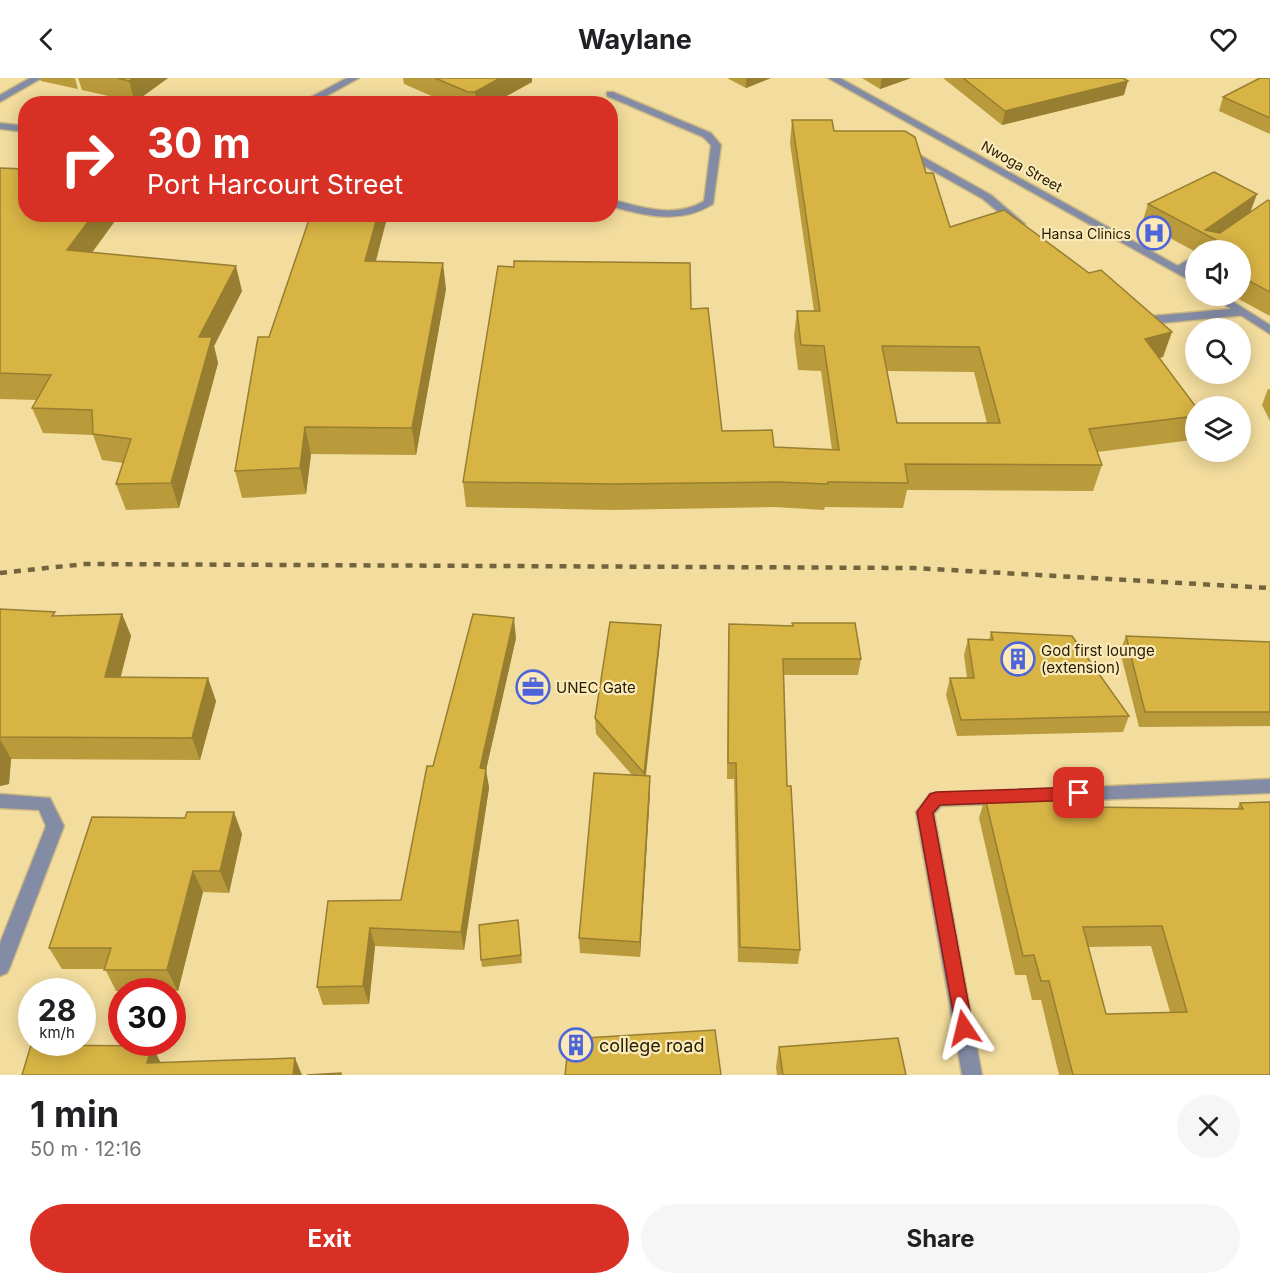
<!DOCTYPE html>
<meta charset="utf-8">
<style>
:root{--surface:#fff;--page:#f6f6f6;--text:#202124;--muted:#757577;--accent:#d93025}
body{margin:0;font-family:Inter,sans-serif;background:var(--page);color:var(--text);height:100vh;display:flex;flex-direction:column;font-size:22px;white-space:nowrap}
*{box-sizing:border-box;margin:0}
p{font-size:20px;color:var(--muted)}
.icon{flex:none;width:33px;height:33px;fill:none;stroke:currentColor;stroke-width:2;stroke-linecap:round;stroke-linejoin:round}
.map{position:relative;height:997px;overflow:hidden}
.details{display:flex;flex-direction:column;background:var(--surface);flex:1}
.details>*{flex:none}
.top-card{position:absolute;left:18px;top:18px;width:600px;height:126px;border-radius:24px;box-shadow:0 3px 15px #0003;background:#d93025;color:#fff;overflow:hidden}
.buttons{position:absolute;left:1185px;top:162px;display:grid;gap:12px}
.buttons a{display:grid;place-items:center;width:66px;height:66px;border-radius:50%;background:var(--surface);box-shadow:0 3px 15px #0003;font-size:30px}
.speed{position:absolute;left:18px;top:900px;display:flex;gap:12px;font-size:30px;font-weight:700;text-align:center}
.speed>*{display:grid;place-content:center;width:78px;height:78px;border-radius:50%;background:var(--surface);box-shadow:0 3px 15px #0003;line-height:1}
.speed small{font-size:15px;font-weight:400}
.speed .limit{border:9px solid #d22;background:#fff;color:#111}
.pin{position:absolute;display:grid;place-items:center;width:51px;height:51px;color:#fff;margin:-26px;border-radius:12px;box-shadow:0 3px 9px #0006}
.me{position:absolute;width:66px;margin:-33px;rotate:350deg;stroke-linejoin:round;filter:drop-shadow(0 0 4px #0008)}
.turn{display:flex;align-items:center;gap:21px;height:126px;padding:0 30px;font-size:27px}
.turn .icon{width:78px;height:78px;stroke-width:2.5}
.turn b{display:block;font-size:42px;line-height:51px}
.round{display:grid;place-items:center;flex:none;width:63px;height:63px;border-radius:32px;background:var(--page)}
.summary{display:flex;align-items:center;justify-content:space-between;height:102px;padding:0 30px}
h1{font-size:36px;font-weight:700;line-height:45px}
.action{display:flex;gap:12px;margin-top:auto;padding:12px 30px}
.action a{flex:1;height:69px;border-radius:36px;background:var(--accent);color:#fff;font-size:24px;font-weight:700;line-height:69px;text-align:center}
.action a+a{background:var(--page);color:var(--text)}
header{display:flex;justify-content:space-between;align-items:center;height:78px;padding:0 30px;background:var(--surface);font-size:27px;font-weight:700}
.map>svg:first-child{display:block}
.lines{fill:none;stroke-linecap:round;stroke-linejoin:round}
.service-casing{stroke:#cdb982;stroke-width:3}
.minor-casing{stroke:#cdb982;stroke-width:3}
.tertiary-casing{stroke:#cdb982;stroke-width:3}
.service{fill:#848ca5;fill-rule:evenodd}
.minor{fill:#848ca5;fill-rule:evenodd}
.tertiary{fill:#848ca5;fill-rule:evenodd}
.rail{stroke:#72653e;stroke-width:4.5;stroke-dasharray:7 7;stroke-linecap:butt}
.wall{fill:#ba9b3b;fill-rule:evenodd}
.shaded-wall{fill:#977e30}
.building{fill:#d8b445;stroke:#977e30;stroke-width:1.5;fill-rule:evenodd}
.route{fill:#d93025;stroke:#8d1f18;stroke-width:1.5}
.labels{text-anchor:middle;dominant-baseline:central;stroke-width:4.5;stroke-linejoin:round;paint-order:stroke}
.far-street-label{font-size:14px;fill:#241c03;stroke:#fbeab8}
.far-poi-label{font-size:14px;fill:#241c03;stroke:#fbeab8;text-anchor:end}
.poi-label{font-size:15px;fill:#241c03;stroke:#fbeab8;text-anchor:start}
.near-poi-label{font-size:18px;fill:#241c03;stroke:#fbeab8;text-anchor:start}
</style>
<header><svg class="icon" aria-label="back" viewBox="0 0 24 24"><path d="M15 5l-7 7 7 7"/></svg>Waylane<svg class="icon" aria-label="heart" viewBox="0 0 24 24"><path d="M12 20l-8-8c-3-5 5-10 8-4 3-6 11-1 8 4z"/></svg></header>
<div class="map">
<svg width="1270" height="997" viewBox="0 0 1270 997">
<rect width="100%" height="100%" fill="#f2dc9e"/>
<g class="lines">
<defs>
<g id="service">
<polygon points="347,0 359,0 312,26 298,26"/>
<path d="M607 14H613L711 55 721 67 713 126C679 147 646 138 610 128V121C642 129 673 141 704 123L711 67 703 59 607 18Z"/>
<polygon points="0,45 26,48 26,54 0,51"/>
<polygon points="901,71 909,71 991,117 1025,146 1019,149 1015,148 983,121 901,75"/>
<polygon points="1242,230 1248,234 1246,237 1140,247 1134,243 1140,239"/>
</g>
<g id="minor">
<polygon points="30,0 42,0 0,24 0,17"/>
<polygon points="1196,177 1196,186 1182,194 1174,194 1174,190"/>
<polygon points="1270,701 1270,715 941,728 934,736 982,997 962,997 916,734 930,716"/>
<polygon points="0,716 50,720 64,748 10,889 7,895 0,898 0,865 46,748 39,732 0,730"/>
</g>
<g id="tertiary">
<polygon points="828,0 840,0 1196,198 1196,206"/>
<polygon points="1211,218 1224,218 1270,247 1270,256"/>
</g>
</defs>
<use href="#service" class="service-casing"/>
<use href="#minor" class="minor-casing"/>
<use href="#tertiary" class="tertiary-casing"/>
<use href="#service" class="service"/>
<use href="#minor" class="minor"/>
<use href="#tertiary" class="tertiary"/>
<polyline class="rail" points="0,495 85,486 914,490 1270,510"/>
</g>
<g class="wall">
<polygon points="40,0 75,0 78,11 41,3"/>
<polygon points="78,0 168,0 135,24 82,12"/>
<polygon points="403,0 532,0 532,4 492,26 450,26 404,6"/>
<polygon points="727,0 771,0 746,10"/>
<polygon points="862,0 911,0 880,11"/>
<polygon points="943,0 1123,0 1124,17 1002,47"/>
<polygon points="1270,0 1270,56 1219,33 1223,19"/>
<path d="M792 42 834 53 926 95 950 149 1163 279 1159 280 1196 329V354L1192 362 1097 374 1102 387 1093 413 907 412 903 430 825 429 824 432 774 429 612 432 466 429 463 404 691 231 722 353 774 369 832 372 821 293 798 292 794 258 797 233H814L790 65ZM887 293 974 294 987 345H897Z"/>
<polygon points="0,90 26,136 120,136 92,175 242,213 214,268 218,285 179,430 126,432 116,406 123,385 102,382 93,357 43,355 32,330 37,322 0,321"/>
<polygon points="1270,123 1270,238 1233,218 1240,218 1240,172 1196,172 1196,174 1142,145 1148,126 1250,134"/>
<polygon points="311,136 388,136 376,183 446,211 416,377 311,376 306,416 242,420 235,393 269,259"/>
<polygon points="1268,311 1270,311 1270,343 1262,327"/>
<polygon points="0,531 57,538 122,536 131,558 120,599 216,623 200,682 11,681 9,706 0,708"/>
<polygon points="792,545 861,581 858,597 784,597 787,708 800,872 798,886 738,884 734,701 727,701 728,562 729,546 792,548"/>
<polygon points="991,554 1129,638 1123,654 957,658 946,617 950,600 967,600 964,577 968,561 989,562"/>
<polygon points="1126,558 1270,564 1270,648 1139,649 1120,573"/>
<polygon points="516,560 486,692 489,710 464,872 375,868 369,926 323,927 317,909 328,823 401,822 433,688"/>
<polygon points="660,564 646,698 650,714 640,879 580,875 579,860 632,697 596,656 595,640"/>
<path d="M985 720 1088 729 1237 731 1240 725 1270 724V997H1059L1041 922H1032L1026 897H1015L979 740ZM1151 868 1170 934 1106 936 1088 869Z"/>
<polygon points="242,756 229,815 203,814 178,913 116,913 105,891 62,891 49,870"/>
<polygon points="518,842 522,885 482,889 481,882"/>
<polygon points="779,969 906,997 777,997 776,989"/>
</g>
<g class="shaded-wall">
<polygon points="133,0 168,0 135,24 129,3"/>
<polygon points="500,0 532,0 532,4 492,26 476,26 475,14"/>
<polygon points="746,0 771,0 746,10"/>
<polygon points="882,0 911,0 880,11"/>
<polygon points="1128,3 1124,17 1002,47 1005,33"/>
<polygon points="1257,116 1250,135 1214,161 1205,152"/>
<polygon points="94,136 120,136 75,197 67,172"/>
<polygon points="378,136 388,136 369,208 365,183"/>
<polygon points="443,185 446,211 416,377 412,350"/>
<polygon points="236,188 242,213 214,268 218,285 179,430 171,405 199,259"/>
<polygon points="1172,254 1163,279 1137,286 1145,261"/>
<polygon points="305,349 311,376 306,416 300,390"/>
<polygon points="122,536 131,558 115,622 105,599"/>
<polygon points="514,540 516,560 486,692 489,710 464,872 461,854 480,690"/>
<polygon points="661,547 660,564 644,711 644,695"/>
<polygon points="208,600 216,623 200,682 192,660"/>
<polygon points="0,661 11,681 9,706 0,708"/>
<polygon points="650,698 650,714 640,879 640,864"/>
<polygon points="234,734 242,756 229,815 220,793"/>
<polygon points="193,793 203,814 178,913 167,892"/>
<polygon points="370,850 375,868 369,926 363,908"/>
<polygon points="152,968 162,987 147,985"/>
<polygon points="295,980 302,997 293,997"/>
</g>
<g class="building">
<polygon points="117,0 133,0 129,3"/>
<polygon points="435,0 500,0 475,14 468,14"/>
<polygon points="963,0 1123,0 1128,3 1005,33"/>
<polygon points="1260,0 1270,0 1270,40 1223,19"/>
<path d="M792 42H832L834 53H905L915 59 926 95H933L950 149 1004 132 1089 195 1101 192 1172 254 1145 261 1196 329V338L1089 351 1102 387 905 386 908 405 828 404V406L777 404 612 406 463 404 498 188 514 189V183L690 185 691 231 708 230 722 353 772 352 774 369 839 372 824 268 801 267 797 233H820ZM882 268 979 269 1000 345H897Z"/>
<polygon points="0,90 26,91 26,136 94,136 67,172 236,188 199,259 212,259 171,405 116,406 131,361 93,356 92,332 32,330 51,297 0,295"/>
<polygon points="1214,94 1257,116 1205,152 1220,155 1268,122 1270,123 1270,214 1240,198 1240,177 1242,176 1240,175 1240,172 1235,172 1148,126"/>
<polygon points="311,136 378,136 365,183 443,185 412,350 305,349 300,390 235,393 258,259 269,259"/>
<polygon points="0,531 55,534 52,538 122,536 105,599 208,600 192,660 0,659"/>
<polygon points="473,536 514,540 480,690 486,691 461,854 370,850 363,908 317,909 328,823 401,822 427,688 433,688"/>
<polygon points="610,544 661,547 644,695 595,640"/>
<polygon points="792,545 855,545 861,581 783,581 787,708 791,708 800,872 740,869 736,685 728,685 729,546 793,548"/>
<polygon points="991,554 1072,558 1129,638 961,642 950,600 974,600 968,561 993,562"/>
<polygon points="1126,558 1270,564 1270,634 1145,634"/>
<polygon points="594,695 650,698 640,864 579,860"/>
<path d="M1085 718 1088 729 1243 731 1240 725 1270 724V997H1073L1049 903H1041L1034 877 1023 878 985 720ZM1162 848 1187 934 1106 936 1083 849Z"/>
<polygon points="187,734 234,734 220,793 193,793 167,892 104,892 111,870 49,870 92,739 185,740"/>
<polygon points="518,842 521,877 481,882 479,847"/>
<polygon points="715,952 721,997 565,997 569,961"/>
<polygon points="898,960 906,997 783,997 779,969"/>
<polygon points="31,967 152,968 147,985 295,980 293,997 22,997"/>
<polygon points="341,995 341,997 307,997"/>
</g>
<polygon class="route" points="1079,709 1087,715 1079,722 940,727 933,735 973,950 970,956 964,959 957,956 917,734 930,716 936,714"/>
<defs>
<symbol id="hospital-ring" viewBox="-11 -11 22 22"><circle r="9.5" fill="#fbeab8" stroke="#4e65da" stroke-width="1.5"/><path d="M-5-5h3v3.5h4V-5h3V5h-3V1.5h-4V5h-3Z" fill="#4e65da"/></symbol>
<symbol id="building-ring" viewBox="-11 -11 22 22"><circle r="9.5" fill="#fbeab8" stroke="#4e65da" stroke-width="1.5"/><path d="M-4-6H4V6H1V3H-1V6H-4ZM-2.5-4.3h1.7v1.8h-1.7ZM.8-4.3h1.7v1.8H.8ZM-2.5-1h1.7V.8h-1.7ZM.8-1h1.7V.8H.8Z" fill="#4e65da"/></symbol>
<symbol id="office-ring" viewBox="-11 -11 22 22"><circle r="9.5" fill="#fbeab8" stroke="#4e65da" stroke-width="1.5"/><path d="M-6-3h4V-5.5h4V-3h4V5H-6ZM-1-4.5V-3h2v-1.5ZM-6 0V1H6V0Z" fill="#4e65da"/></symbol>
</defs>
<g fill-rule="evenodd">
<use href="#hospital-ring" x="1135" y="136" width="38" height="38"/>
<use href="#building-ring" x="999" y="562" width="38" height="38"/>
<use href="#office-ring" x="514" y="590" width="38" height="38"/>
<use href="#building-ring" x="557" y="948" width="38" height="38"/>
</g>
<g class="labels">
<g class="far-street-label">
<text transform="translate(1022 88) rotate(29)">Nwoga Street</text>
</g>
<g class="far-poi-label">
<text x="1131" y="155">Hansa Clinics</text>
</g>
<g class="poi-label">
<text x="1041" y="572">God first lounge<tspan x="1041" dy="17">(extension)</tspan></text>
<text x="556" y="609">UNEC Gate</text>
</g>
<g class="near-poi-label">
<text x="599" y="967">college road</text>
</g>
</g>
</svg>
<div class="buttons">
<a><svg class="icon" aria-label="sound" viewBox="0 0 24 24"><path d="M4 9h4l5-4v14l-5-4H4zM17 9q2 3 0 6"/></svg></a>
<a><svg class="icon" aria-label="search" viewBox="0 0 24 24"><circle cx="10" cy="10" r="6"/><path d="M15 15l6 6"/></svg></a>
<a><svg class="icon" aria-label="layers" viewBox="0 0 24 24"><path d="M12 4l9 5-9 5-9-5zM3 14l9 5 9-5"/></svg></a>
</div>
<div class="speed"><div>28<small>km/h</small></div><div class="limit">30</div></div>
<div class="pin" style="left:1079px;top:715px;background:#d93025"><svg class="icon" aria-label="arrive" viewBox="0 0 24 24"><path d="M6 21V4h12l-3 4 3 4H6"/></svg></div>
<svg class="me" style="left:964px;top:950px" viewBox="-20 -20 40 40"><path d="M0-17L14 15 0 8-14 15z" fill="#d93025" stroke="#fff" stroke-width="4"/></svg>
<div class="top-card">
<div class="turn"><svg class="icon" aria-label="right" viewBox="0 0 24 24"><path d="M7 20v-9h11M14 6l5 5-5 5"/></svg><div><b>30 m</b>Port Harcourt Street</div></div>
</div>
</div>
<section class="details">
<div class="summary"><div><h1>1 min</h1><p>50 m · 12:16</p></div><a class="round"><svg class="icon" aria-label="close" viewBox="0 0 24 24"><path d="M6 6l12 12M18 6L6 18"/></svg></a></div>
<div class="action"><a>Exit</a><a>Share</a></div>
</section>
